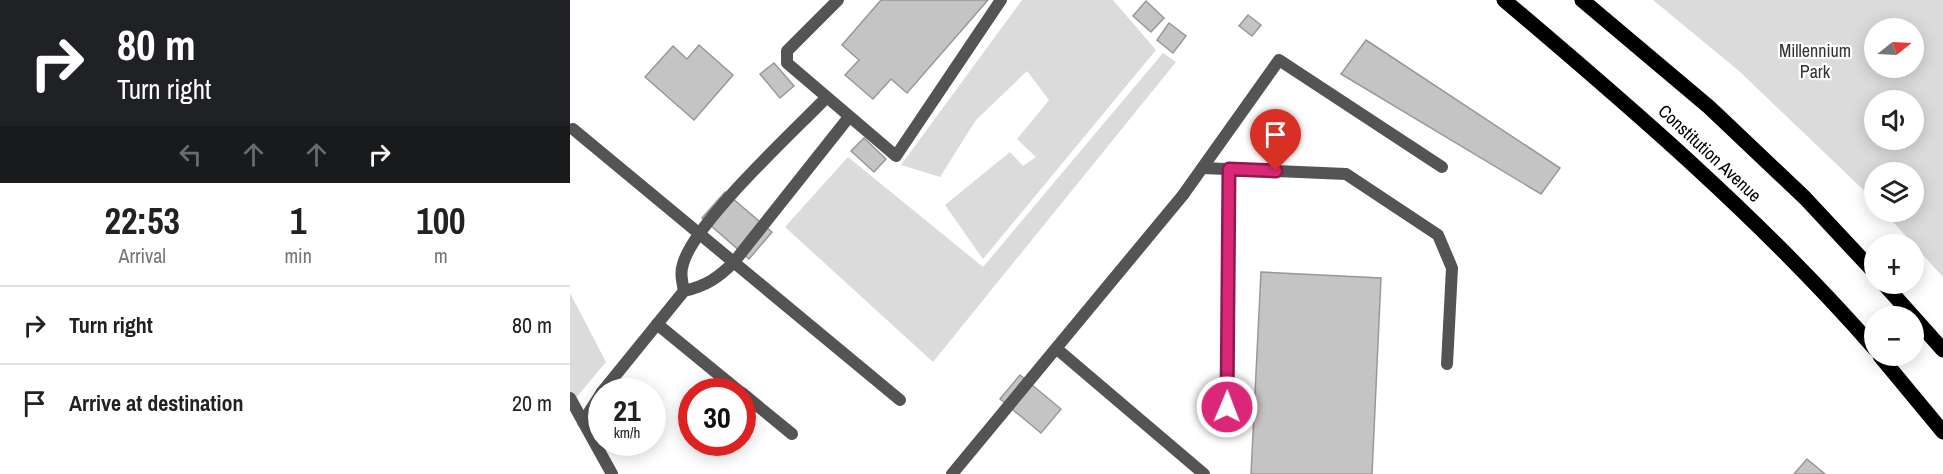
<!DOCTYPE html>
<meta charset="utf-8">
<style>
:root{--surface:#fff;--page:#f6f6f6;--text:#222;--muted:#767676;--line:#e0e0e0}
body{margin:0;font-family:"Archivo Narrow",sans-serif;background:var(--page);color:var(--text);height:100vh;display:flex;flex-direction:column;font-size:22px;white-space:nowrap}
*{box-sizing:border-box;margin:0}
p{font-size:20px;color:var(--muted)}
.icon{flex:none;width:33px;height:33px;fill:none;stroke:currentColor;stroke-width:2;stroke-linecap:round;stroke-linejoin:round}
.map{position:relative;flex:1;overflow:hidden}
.side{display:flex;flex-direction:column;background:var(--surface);width:570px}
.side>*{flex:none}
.hud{background:#202124;color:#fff;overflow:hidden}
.needle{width:39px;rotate:72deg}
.fabs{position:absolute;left:1294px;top:18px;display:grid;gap:12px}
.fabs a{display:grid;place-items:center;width:60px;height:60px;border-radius:50%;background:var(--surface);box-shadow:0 3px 15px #0003;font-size:30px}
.speed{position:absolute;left:18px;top:378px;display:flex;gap:12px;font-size:30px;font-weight:700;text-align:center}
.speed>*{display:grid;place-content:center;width:78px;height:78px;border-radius:50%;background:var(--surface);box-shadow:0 3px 15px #0003;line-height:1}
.speed small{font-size:15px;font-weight:400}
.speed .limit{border:9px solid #d22;background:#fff;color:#111}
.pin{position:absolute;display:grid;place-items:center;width:51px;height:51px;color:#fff;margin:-62px -26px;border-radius:50% 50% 50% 0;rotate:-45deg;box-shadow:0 0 6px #0007}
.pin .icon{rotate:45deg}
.me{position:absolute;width:66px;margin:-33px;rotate:1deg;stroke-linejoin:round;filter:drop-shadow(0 0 4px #0008)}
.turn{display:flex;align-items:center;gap:21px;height:126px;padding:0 18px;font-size:27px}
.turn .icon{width:78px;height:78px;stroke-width:2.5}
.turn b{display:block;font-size:42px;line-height:51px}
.lanes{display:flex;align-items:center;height:57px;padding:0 18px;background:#0003;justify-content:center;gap:30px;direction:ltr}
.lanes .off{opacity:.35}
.eta{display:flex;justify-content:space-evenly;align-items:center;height:102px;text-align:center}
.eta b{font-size:36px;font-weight:700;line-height:42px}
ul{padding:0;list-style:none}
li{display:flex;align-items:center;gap:18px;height:78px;padding:0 18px;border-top:2px solid var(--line)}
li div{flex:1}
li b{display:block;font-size:22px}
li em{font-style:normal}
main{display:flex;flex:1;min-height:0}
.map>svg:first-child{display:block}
.green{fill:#dbdbdb;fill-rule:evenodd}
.building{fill:#c4c4c4;stroke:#989898;stroke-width:1.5}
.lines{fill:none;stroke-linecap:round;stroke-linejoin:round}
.lane{stroke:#545454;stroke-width:12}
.street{stroke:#545454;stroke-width:12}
.primary{stroke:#000;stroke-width:15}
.route-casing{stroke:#8e194d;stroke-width:15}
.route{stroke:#db2777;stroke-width:10}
.labels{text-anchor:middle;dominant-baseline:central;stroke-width:4.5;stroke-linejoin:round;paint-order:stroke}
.park-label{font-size:18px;fill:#323232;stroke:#fff}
.street-label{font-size:18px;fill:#000;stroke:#fff}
</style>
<main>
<section class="side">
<div class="hud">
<div class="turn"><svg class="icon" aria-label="right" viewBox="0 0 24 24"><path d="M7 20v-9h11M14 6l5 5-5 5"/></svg><div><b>80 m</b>Turn right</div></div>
<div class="lanes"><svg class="icon off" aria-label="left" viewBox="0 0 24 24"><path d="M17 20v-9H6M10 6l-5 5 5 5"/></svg><svg class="icon off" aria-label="ahead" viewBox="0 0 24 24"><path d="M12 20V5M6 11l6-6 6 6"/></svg><svg class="icon off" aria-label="ahead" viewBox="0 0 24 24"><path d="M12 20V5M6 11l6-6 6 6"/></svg><svg class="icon" aria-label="right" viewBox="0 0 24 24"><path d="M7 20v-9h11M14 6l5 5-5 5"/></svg></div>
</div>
<div class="eta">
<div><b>22:53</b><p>Arrival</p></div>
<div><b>1</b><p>min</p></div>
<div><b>100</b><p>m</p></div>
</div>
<ul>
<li><svg class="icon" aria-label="right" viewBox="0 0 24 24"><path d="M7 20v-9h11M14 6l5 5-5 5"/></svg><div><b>Turn right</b></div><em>80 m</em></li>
<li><svg class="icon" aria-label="arrive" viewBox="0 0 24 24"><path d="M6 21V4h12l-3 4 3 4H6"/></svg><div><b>Arrive at destination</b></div><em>20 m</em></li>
</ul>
</section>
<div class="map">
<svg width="1373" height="474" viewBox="0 0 1373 474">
<rect width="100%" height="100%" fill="#fff"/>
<g class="green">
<polygon points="452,0 543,0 586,50 413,259 375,205 440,152 453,166 466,157 447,139 479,100 457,71 406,120 370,177 331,165"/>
<path d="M1083 0H1373V277L1314 212H1344V172H1305V201L1169 71ZM1305 28H1344V68H1305ZM1305 100H1344V140H1305Z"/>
<polygon points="593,53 606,62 363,362 215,227 278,157 413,267"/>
<polygon points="0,293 36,362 0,405"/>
</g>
<g class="building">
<polygon points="311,0 418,0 337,93 321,79 303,99 275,75 289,60 272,45"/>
<polygon points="576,1 594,18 581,32 563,16"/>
<polygon points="678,15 691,25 682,36 669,26"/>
<polygon points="599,23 616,36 603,53 587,40"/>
<polygon points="796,40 990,168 971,194 771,74"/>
<polygon points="129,45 163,75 124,120 75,77 103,46 117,59"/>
<polygon points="204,63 224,86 210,98 190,74"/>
<polygon points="294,138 316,159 304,172 281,151"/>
<polygon points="155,192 202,232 179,259 132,218"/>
<polygon points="691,272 811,278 802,474 681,474"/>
<polygon points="450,375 491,409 471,433 430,399"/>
<polygon points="1237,459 1255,474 1224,474"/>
</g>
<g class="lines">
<g class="lane">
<polyline points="268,0 217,51 217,63 326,156 431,0"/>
<polyline points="3,129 330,400"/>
<path d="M114 291C112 281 110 273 113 264 124 223 223 132 256 98"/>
<polyline points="87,324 170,392"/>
<polyline points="487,349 634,474"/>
<path d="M32 392 114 291C136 286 148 278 164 262L279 117"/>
<polyline points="172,393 222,434"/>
<polyline points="0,398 42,474"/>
<polyline points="13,422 32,392"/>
<polyline points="382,474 613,195"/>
</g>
<g class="street">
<polyline points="633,168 776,174 868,235 882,268 877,364"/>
<polyline points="613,195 709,60 872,167"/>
<polyline points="657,431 659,169"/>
</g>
<g class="primary">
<path d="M934 0C1064 110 1193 221 1305 349"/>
<polyline points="1012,0 1139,107 1235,198 1305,273"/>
<polyline points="1314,284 1373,350"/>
<polyline points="1310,356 1373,432"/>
</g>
</g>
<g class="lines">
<defs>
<polyline id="route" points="657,407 659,169 706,171"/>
</defs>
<use href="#route" class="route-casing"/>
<use href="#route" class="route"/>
</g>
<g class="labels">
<g class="park-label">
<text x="1245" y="50">Millennium<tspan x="1245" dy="21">Park</tspan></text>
</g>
<g class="street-label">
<text transform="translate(1140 153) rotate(43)">Constitution Avenue</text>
</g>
</g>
</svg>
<div class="fabs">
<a><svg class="needle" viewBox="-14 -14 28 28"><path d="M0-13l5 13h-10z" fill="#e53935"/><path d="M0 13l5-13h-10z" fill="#767676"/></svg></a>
<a><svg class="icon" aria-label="sound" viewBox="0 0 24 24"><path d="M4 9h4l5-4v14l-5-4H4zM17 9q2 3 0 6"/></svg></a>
<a><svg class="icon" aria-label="layers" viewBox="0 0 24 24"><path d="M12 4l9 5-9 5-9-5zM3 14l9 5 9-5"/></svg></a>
<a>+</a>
<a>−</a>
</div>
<div class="speed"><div>21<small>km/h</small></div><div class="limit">30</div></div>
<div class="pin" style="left:706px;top:171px;background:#d93025"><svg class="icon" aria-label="arrive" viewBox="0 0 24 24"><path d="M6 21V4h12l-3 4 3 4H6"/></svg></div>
<svg class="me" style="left:657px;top:407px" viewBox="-20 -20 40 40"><circle r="17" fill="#db2777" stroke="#fff" stroke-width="3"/><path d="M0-11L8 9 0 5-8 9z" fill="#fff"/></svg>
</div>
</main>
